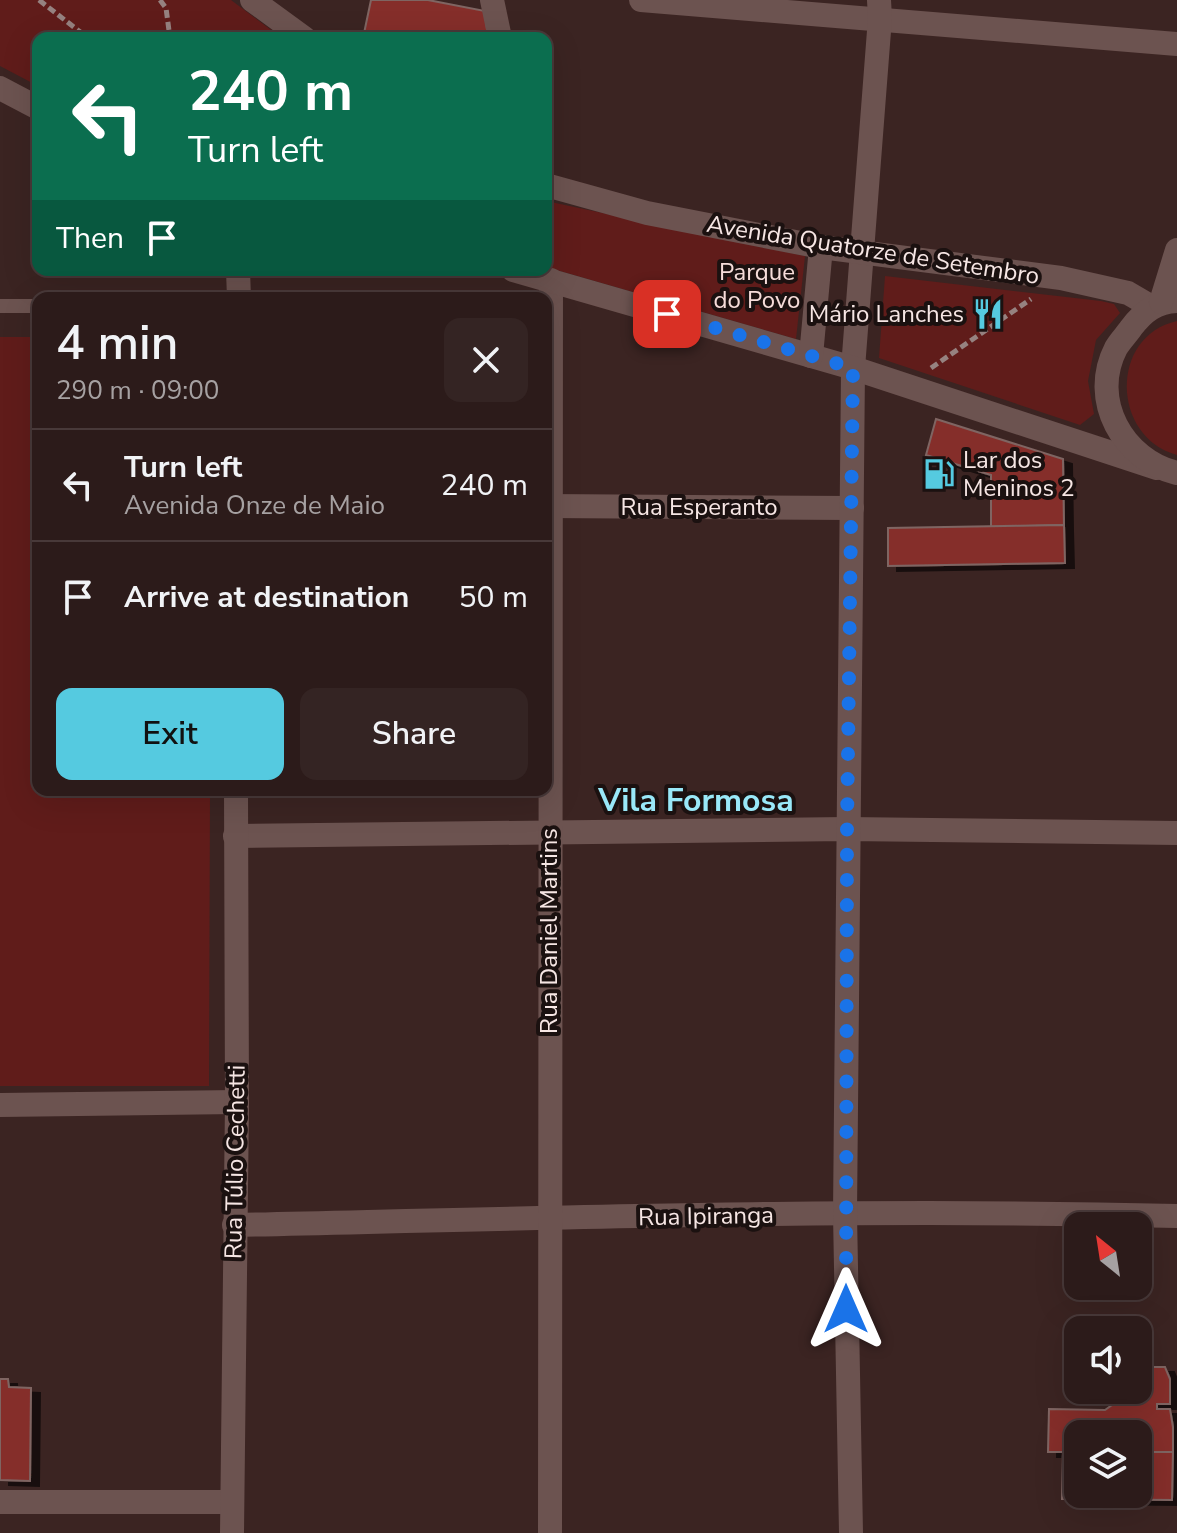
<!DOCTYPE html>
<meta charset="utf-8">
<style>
:root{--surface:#2c1b1a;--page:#342423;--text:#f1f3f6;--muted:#a6a1a2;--line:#483939;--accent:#55cae0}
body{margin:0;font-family:"Nunito Sans",sans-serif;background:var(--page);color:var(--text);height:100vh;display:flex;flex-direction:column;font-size:30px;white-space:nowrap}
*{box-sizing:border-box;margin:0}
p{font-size:26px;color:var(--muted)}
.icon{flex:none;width:44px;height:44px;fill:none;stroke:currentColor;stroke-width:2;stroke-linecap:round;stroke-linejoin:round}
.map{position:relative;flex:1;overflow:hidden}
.panel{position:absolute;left:32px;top:292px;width:520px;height:504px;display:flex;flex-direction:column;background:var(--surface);border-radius:16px;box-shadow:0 8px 32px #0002,0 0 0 2px var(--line)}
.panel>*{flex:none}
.guide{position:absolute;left:32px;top:32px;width:520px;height:244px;border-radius:16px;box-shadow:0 8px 32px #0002,0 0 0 2px var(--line);background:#0b6e4f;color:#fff;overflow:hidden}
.needle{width:52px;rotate:330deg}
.fabs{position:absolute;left:1064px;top:1212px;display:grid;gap:16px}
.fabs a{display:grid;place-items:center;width:88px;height:88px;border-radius:16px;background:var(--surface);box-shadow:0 8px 32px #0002,0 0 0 2px var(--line);font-size:40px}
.pin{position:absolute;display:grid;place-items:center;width:68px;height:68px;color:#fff;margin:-34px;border-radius:16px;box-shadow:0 4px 12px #0006}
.me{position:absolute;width:88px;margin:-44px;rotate:0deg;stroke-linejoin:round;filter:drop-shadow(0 0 6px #0008)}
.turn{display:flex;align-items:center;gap:28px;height:168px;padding:0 24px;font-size:36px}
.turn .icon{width:104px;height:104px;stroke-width:2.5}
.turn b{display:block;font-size:56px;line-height:68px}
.then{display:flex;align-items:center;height:76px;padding:0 24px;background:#0003;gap:16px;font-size:30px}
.round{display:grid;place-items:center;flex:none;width:84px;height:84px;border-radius:16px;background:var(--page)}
.summary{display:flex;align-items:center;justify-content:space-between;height:136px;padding:0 24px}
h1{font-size:48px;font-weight:600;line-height:60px}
.primary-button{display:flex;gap:16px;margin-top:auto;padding:16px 24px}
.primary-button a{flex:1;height:92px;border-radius:16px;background:var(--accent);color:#111;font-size:32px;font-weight:600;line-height:92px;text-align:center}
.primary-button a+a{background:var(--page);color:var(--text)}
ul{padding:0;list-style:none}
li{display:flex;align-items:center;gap:24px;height:112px;padding:0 24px;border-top:2px solid var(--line)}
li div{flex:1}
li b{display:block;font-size:30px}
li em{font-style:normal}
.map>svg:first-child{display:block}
.green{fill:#601c1a}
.building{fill:#852f2c;stroke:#7f6562;stroke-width:2;filter:url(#shadow)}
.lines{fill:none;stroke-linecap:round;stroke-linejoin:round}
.path{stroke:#968280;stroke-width:5;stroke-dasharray:8 4;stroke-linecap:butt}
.lane{stroke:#6c5350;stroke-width:14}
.street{stroke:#6c5350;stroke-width:24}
.secondary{stroke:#6c5350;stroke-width:24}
.route{stroke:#1a73e8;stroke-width:14;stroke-dasharray:0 25.2}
.labels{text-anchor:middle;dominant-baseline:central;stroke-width:8;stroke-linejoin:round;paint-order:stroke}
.street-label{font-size:24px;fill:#f6e6e4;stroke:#1b1110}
.park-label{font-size:24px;fill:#f6dcd9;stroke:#1b1110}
.poi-label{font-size:24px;fill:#f6e6e4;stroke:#1b1110;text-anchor:end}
.district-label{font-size:32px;font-weight:bold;fill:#99e8f8;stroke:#1b1110}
</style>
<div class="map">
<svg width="1177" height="1533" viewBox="0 0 1177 1533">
<defs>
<filter id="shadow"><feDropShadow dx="9" dy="5" stdDeviation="0" flood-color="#0009"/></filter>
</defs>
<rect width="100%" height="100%" fill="#3b2422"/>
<g class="green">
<polygon points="0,0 231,0 282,38 38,38 38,86 0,66"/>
<polygon points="546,201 805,256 796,339 546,267"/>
<polygon points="885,276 1101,301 1114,304 1120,313 1096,340 1088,381 1094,414 1080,425 879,358"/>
<path d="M1177 321V455C1111 437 1109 336 1177 321Z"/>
<polygon points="0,337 38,337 38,790 210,790 209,1086 0,1086"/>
</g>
<g class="building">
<polygon points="371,0 428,0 485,11 488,38 363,38"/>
<polygon points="936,419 1063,459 1064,525 991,527 991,475 926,455"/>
<polygon points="1064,525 1065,563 888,566 888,528"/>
<polygon points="1143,1367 1165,1367 1170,1379 1170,1404 1157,1404 1157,1409 1170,1409 1173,1427 1173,1452 1138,1452 1138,1434 1078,1434 1078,1452 1048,1452 1049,1409 1105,1410 1133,1390 1138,1390 1138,1373"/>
<polygon points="0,1379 8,1379 9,1387 31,1388 30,1481 0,1480"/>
<polygon points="1063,1452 1078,1452 1078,1494 1138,1494 1138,1452 1173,1452 1172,1500 1062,1499"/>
</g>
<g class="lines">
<g class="path">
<polyline points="39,0 88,38"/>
<polyline points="160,0 166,8 170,38"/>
<polyline points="931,368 1031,299"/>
</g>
<polyline class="lane" points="0,306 38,306"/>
<g class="street">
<polyline points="492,0 500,38"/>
<polyline points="641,0 1177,44"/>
<polyline points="238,270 239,298"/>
<polyline points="546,506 852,508"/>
<polyline points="235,836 847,829 1177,833"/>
<polyline points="0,1105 237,1102"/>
<path d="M234 1225C548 1218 863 1208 1177 1216"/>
<polyline points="0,1502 232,1502"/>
<polyline points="232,1533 237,1102 236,790"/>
<polyline points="550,1533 551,280"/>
<polyline points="851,1533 845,1214 853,368 880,18 879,0"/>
</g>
<g class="secondary">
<polyline points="252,0 304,38"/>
<polyline points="0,88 38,108"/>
<polyline points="546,185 647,213 821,247 1061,278 1128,293 1152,307"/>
<polyline points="513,270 853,368 1157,468"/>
<path d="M1177 301C1156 302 1144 311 1131 328 1127 334 1120 341 1116 348 1089 400 1123 460 1177 473"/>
<polyline points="1161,302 1177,250"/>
<polyline points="811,356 821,247"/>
</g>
</g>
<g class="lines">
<polyline class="route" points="667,314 853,368 847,829 846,1309"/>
</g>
<defs>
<symbol id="restaurant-bare" viewBox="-9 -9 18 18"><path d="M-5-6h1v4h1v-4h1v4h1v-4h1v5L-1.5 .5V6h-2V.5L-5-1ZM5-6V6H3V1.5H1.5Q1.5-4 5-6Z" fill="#55cae0" stroke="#1b1110" stroke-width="2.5" paint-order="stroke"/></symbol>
<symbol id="fuel-bare" viewBox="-9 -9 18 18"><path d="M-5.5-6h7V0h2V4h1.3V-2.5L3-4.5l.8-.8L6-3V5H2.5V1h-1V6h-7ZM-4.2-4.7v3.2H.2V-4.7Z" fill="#55cae0" stroke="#1b1110" stroke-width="2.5" paint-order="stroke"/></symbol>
</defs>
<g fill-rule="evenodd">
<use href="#restaurant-bare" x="966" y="292" width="44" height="44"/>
<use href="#fuel-bare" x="917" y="452" width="44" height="44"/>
</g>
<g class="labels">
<g class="street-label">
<text transform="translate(873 250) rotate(9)">Avenida Quatorze de Setembro</text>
<text x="699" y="507">Rua Esperanto</text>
<text transform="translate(549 931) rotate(-90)">Rua Daniel Martins</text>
<text transform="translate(235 1162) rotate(-89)">Rua Túlio Cechetti</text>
<text transform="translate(706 1216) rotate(-1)">Rua Ipiranga</text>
</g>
<g class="park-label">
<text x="757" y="272">Parque<tspan x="757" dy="28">do Povo</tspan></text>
</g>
<g class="poi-label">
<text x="964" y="314">Mário Lanches</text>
<text x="963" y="460" text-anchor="start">Lar dos<tspan x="963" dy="28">Meninos 2</tspan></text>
</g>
<g class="district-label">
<text x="696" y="800">Vila Formosa</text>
</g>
</g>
</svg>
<div class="fabs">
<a><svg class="needle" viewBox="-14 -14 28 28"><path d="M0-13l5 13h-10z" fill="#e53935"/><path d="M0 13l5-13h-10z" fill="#a6a1a2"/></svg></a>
<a><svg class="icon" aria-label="sound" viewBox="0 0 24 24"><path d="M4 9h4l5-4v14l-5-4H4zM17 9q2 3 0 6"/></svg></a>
<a><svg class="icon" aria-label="layers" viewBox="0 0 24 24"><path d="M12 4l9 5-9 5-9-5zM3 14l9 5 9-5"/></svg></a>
</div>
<div class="pin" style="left:667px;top:314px;background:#d93025"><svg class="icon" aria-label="arrive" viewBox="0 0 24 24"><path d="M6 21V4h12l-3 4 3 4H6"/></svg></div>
<svg class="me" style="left:846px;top:1309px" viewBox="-20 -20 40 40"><path d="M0-17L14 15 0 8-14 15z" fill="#1a73e8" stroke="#fff" stroke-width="4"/></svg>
<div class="guide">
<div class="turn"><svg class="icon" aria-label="left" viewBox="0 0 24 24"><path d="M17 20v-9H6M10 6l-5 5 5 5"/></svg><div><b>240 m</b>Turn left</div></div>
<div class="then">Then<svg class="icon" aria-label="arrive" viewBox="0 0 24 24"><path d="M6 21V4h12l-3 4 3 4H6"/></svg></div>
</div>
<section class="panel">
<div class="summary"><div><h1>4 min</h1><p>290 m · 09:00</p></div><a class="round"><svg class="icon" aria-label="close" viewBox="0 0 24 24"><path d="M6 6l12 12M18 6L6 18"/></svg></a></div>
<ul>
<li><svg class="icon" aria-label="left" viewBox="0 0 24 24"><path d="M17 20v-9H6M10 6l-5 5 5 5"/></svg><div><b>Turn left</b><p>Avenida Onze de Maio</p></div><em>240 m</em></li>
<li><svg class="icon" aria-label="arrive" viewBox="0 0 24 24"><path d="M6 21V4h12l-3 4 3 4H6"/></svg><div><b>Arrive at destination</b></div><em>50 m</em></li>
</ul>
<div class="primary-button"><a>Exit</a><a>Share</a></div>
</section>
</div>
